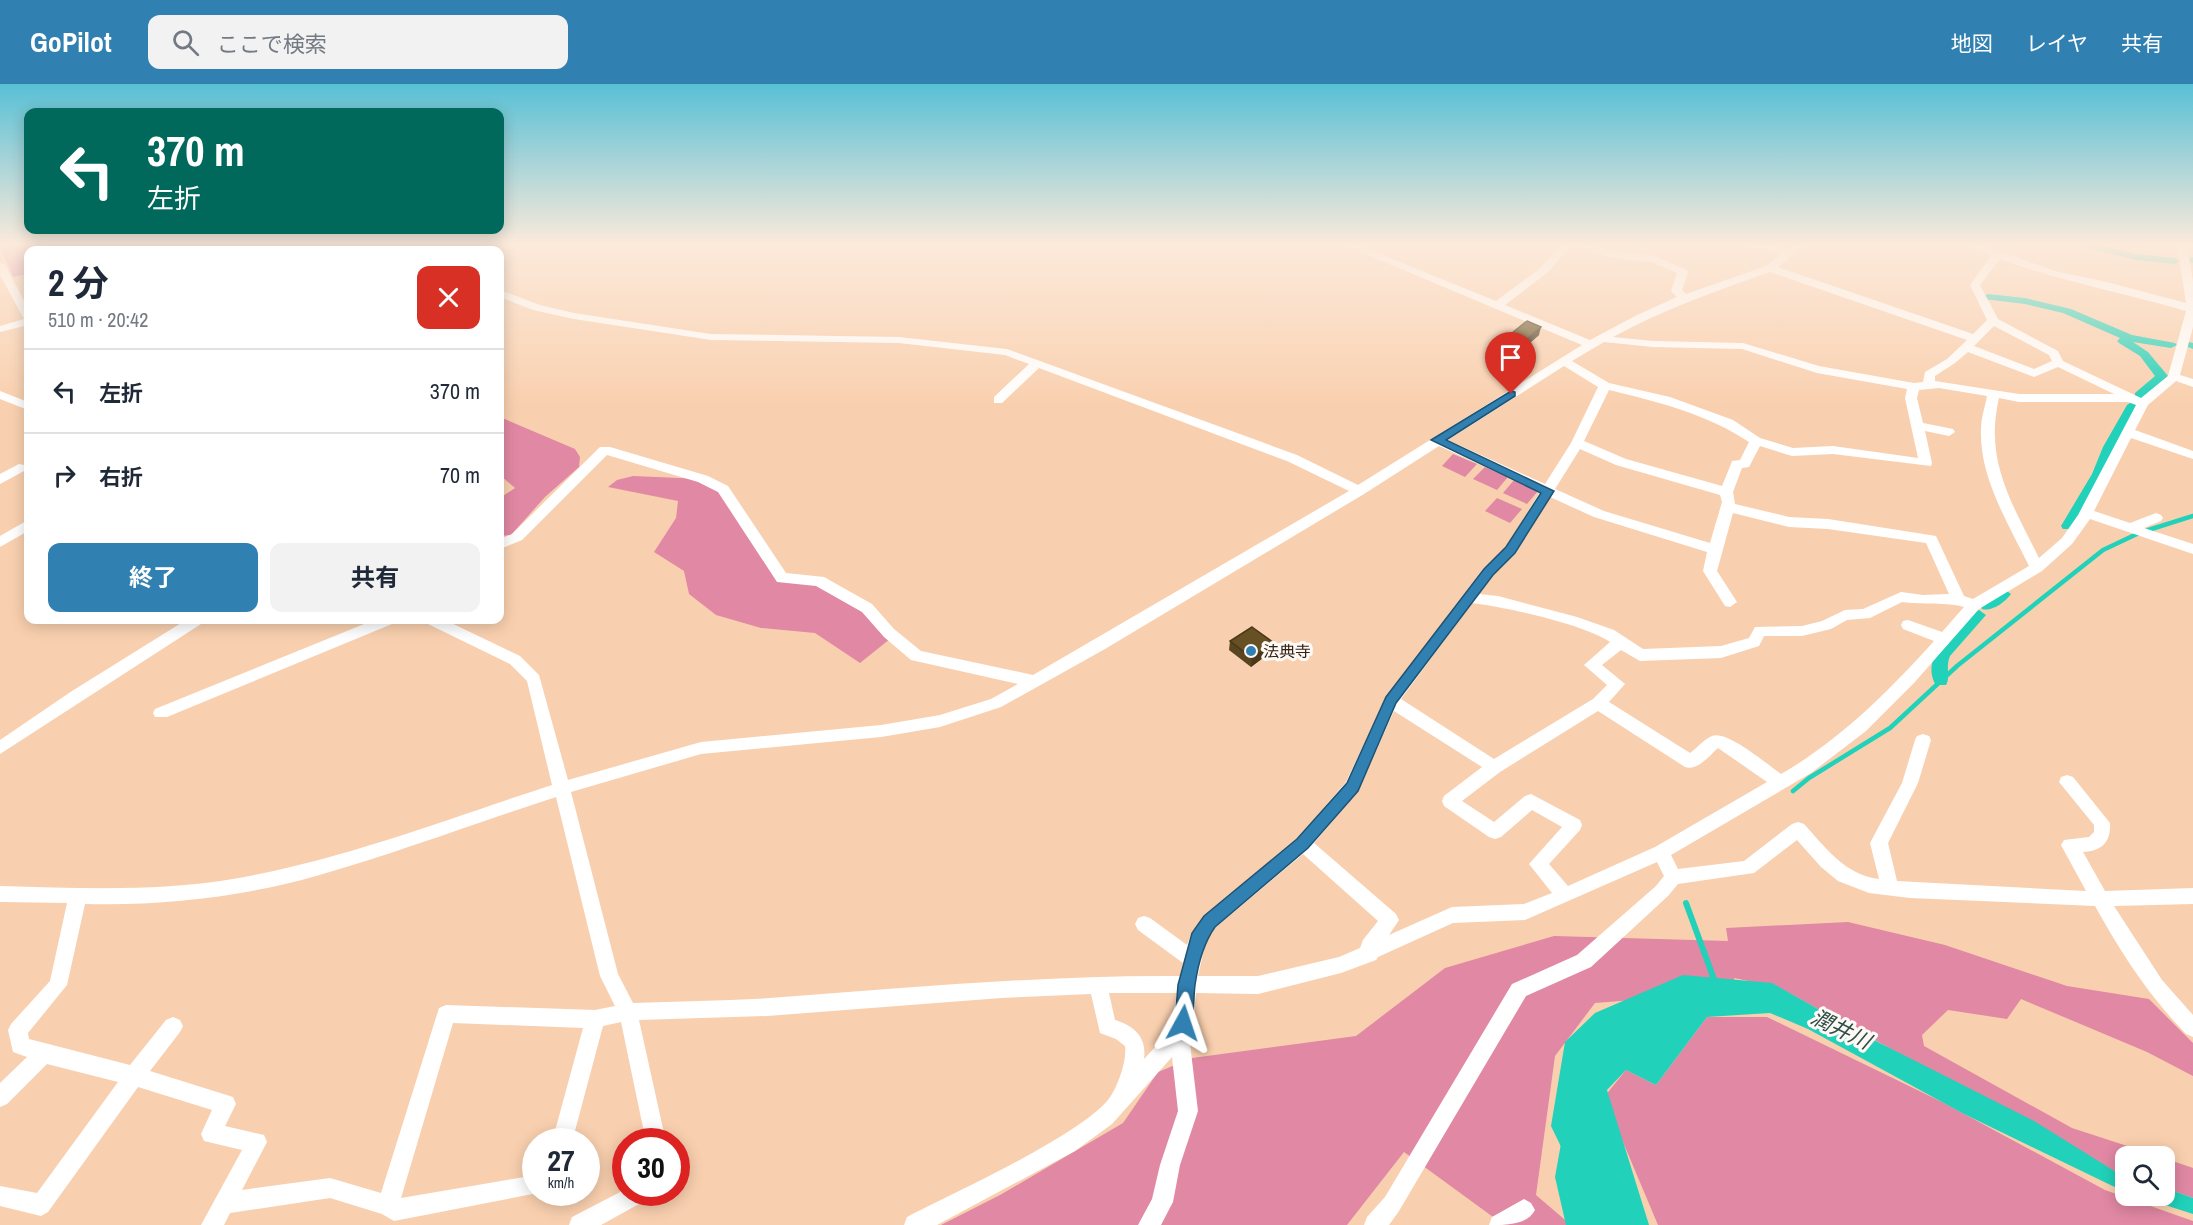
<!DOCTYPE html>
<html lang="ja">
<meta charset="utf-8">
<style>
:root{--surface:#fff;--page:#f2f2f3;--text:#1f2937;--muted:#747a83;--line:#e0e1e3;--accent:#3080b1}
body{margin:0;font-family:"Archivo Narrow","Noto Sans JP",sans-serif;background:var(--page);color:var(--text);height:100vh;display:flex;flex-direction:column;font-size:22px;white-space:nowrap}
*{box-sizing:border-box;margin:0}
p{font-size:20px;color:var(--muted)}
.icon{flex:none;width:33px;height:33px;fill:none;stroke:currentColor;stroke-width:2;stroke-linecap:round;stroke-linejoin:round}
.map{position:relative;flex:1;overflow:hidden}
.drawer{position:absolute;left:24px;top:162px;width:480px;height:378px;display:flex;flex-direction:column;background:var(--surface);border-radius:12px;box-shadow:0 3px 15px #0003}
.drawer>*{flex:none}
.hud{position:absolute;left:24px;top:24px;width:480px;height:126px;border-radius:12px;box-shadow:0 3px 15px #0003;background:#00695c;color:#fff;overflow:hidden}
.fabs{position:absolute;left:2115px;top:1062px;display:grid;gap:12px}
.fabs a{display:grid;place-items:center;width:60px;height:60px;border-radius:12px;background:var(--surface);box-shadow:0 3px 15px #0003;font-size:30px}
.speed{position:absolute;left:522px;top:1044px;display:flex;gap:12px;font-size:30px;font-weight:700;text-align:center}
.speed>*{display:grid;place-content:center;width:78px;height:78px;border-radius:50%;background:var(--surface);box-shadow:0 3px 15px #0003;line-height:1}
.speed small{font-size:15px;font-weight:400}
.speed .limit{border:9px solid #d22;background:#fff;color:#111}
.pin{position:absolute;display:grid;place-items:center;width:51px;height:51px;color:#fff;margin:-62px -26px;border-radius:50% 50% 50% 0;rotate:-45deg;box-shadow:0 0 6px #0007}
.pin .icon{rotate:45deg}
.me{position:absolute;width:66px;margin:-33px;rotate:5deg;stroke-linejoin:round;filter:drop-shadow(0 0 4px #0008)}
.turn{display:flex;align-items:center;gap:21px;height:126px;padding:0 24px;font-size:27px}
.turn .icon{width:78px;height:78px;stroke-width:2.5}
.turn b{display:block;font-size:42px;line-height:51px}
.round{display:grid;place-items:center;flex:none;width:63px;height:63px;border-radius:12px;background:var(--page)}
.overview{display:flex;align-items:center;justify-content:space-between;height:102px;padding:0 24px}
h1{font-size:36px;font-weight:700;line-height:45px}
.cta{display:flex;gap:12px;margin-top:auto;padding:12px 24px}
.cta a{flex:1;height:69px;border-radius:12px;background:var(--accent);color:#fff;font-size:24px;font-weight:700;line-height:69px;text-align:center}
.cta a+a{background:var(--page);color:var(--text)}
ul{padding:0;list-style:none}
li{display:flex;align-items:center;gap:18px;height:84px;padding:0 24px;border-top:2px solid var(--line)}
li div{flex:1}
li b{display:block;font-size:22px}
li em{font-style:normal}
header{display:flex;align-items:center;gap:36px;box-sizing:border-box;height:84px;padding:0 30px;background:var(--accent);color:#fff}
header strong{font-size:28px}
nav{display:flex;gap:33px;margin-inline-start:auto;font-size:21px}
.search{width:420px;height:54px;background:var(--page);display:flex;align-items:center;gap:15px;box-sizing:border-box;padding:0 21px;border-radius:12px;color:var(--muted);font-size:22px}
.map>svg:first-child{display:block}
.green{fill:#e188a4}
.water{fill:#21d1b9}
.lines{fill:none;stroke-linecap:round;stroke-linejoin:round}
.stream-far1{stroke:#21d1b9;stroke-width:4.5}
.stream{stroke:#21d1b9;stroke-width:6}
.canal{fill:#21d1b9;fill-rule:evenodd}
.river{fill:#21d1b9;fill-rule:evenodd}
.minor{fill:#fff;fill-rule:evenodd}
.wall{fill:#594520}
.shaded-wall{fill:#49381a}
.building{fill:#685025;stroke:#49381a;stroke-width:1.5}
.route{fill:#3080b1;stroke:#1f5373;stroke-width:1.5}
.poi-dot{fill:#3080b1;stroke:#fef9f5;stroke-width:2}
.labels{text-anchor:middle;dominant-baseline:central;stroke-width:6;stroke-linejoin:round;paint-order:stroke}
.poi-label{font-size:16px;fill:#342111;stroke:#fef9f5;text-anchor:start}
.near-water-label{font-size:21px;font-style:italic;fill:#2d4d47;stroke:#fef9f5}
</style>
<header>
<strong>GoPilot</strong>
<div class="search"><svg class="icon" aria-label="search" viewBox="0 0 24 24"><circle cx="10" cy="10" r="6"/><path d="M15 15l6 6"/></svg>ここで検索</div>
<nav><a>地図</a><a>レイヤ</a><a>共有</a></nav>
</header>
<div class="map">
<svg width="2193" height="1141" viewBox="0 0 2193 1141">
<rect width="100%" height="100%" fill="#f9d0af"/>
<g class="green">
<polygon points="2,161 34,161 36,166 28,166 28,190 13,193 2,167"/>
<polygon points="117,161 317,161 304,166 115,166"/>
<polygon points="500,333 575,365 580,373 579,383 545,413 511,451 500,452 500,414 515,404 500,391"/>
<polygon points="1453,370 1477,380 1465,393 1442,382"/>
<polygon points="1485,383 1508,393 1497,406 1473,395"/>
<polygon points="633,392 703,395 724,411 782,493 819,497 895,551 860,579 815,549 761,544 716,531 689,510 684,487 654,468 676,434 678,417 608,403 617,396"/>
<polygon points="1514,396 1538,407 1527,420 1503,409"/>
<polygon points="1497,414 1522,425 1510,439 1485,427"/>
<polygon points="1848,838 1945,861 2067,902 2149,915 2193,959 2193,992 2147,968 2021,915 2007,935 1948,926 1922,951 1924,962 2072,1044 2158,1072 2126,1072 2125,1091 2116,1088 1778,903 1734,894 1736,908 1595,919 1555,972 1536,1111 1571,1141 1504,1141 1404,1068 1347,1141 941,1141 1000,1111 1123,1039 1158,988 1192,974 1356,952 1445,884 1554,852 1728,857 1726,844"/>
<polygon points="1707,933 1767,933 1942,1018 2105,1106 2193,1137 2193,1141 1658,1141 1604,1013 1626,986 1656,1001"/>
<polygon points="2164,1074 2193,1084 2193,1114 2165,1104"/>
</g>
<g class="water">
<polygon points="1683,891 1772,899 1868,953 2034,1037 2116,1088 2125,1091 2125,1108 1964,1030 1808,945 1770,929 1707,933 1656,1001 1626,986 1607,1006 1649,1141 1599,1141 1551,1042 1565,958 1595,929"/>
<polygon points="2165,1104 2193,1114 2193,1130 2137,1112 2164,1112"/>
</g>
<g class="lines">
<polyline class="stream-far1" points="1793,707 1809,694 1890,644 1957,582 2103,466 2139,449 2193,432"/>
<polyline class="stream" points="1686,819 1715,898"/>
<g class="canal">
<polygon points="1994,161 2004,161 1998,165 1994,164"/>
<polygon points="2083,161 2100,161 2136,170 2175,174 2180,177 2175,180 2136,176 2084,163"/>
<polygon points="2193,173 2193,179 2188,178 2188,174"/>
<polygon points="1988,210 2025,214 2071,225 2132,251 2175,259 2177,261 2171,264 2133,258 2148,268 2168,292 2143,315 2135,315 2135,309 2155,292 2140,272 2119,259 2117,257 2120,254 2063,229 2025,220 1984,215 1982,213"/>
<polygon points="2189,258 2193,259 2193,265 2183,261"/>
<polygon points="2133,317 2139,321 2115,363 2106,390 2073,445 2063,445 2061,442 2092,390 2103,363 2127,321"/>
<path d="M2004 505 2011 510C2005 518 1992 528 1982 525L1980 521 1982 517Z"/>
<path d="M1979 526 1986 531 1950 572C1945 583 1951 593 1946 601H1936C1919 571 1956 547 1974 527Z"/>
</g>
<polygon class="river" points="1579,1037 1591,1042 1596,1054 1591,1093 1602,1141 1566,1141 1555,1093 1562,1054 1567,1042"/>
<g class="minor">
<polygon points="402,161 420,161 434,166 417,166"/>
<path d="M1344 161H1358L1496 217 1539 185 1561 161H1572L1547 189 1505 221 1590 256 1637 231 1677 213 1671 207 1677 189 1652 178 1608 173 1575 161H1590L1609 167 1654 172 1687 186 1688 188 1682 206 1686 210 1766 182 1781 170 1749 163 1748 161H1767L1788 165 1794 161H1805L1778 183 1973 250 1987 236 1970 201 1991 172 1967 161H1982L2055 187 2107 198 2186 219 2177 161H2187L2193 197V243L2180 291 2193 295V303L2176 297 2148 321 2135 346 2193 367V375L2131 354 2094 427 2130 439 2156 429 2161 431 2163 434 2161 437 2144 444 2193 460V470L2090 435 2072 460 2042 487 1979 525 1914 599 1866 647 1811 689 1671 771 1678 785 1744 777 1792 740 1798 738 1804 740C1826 764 1845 791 1879 795L1870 759 1902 699 1915 656 1917 652 1923 650 1929 652 1931 656 1918 699 1888 759 1897 797 2086 807 2061 761 2064 756 2089 753 2094 748V741L2059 698 2061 693 2067 691 2073 693 2110 739C2111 758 2102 767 2083 768L2105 807 2193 804V820L2114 822 2162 896 2193 931V953L2186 950C2149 912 2121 869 2095 822L1910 814 1869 809 1838 797 1821 783 1797 756 1754 789 1678 800 1668 812 1591 883 1526 912 1399 1127 1389 1141H1364L1367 1133 1385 1113 1512 900 1577 871 1656 802 1664 792 1657 778 1525 836 1453 839 1378 873 1376 876 1341 889 1258 910 1196 909 1193 939 1189 951 1198 1027 1180 1081 1173 1118 1161 1141H1138L1152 1115 1160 1081 1178 1027 1172 973 1112 1040 1075 1067 937 1141H904L907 1133C949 1111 1093 1046 1112 1010 1119 998 1127 976 1125 962L1116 955 1100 949 1091 910 1001 914 767 932 639 936 666 1058H646L621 938 603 942 572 1058H552L583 944 453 939 401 1114 536 1091V1108H543L394 1137 382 1130 330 1114 230 1129 224 1141H201L242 1066 204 1057 201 1050 212 1026 138 1003 48 1128 41 1132 0 1122V1102L37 1109 118 998 47 980 7 1020 0 1023V999L27 973 13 968 8 946 11 940 50 897 67 819 0 818V802C77 804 156 808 233 795 342 776 447 735 552 701L527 597 510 580 428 540 426 536H445L520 572 539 591 568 696 701 658 881 641 940 631 991 615 1018 600 911 576 884 553 862 528 816 502 777 498 718 408 698 398 607 371 522 456 500 465V455L512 450 600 363H610L708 392 728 402 786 489 824 493 872 520 894 545 921 567 1033 591 1349 407 1287 377 1039 284 1002 319H994V313L1029 280 1005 271 899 259 711 256 574 235 533 226 500 213V206L540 221 574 229 711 250 899 253 1007 265 1297 371 1358 401 1582 261ZM2000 175C2060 197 2124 209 2186 227L2168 292 2141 314 2063 277 2058 267 1998 235 1980 201ZM1770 188 1967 256 1947 275 1925 288 1923 298 1914 299 1819 282 1743 259 1653 257 1613 253C1664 225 1716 207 1770 188ZM1994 242 2049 271 2052 277 2034 285 1974 262ZM1604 258 1653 263 1742 265 1817 289 1907 305 1905 314 1918 374 1833 362 1793 364 1760 354 1733 336 1670 313 1609 299 1572 277ZM1968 268 2034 293 2058 283 2114 310H2019L1935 297V292L1955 279ZM1564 282 1598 303 1571 359 1545 400 1448 356ZM1939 304 1987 312C1985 323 1981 334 1981 345 1979 393 2008 439 2029 482L1973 515 1964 512 1936 452 1828 435 1789 433 1735 420 1733 408 1742 384 1749 383 1760 362 1792 372 1833 370 1931 382 1932 379 1925 347 1949 352 1955 348 1953 345 1923 339 1917 314 1919 306ZM1609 306C1658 318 1707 330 1749 358L1740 376 1732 377 1731 380 1722 402 1626 375 1584 357ZM1999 314 2019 318H2128L2136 321 2078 431 2062 454 2039 474C2012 419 1984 377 1999 314ZM1439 362 1540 408 1506 463 1483 485 1386 613 1346 698 1297 755 1204 831 1192 848 1187 861 1150 834 1144 832 1138 834 1135 840 1138 846 1183 879 1180 892C1043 891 907 904 770 914 725 917 679 917 633 919L618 890 571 708 701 670 881 653 940 643 1001 623 1105 565 1364 410ZM1580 365 1616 381 1720 411 1722 418 1710 459 1604 427 1555 405ZM1550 413 1594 433 1707 468 1703 487 1725 522 1730 523 1737 518 1717 487 1733 429 1789 443 1828 445 1926 459 1949 510 1923 511 1901 508 1863 525 1845 526 1822 537 1802 542 1755 543 1749 554 1721 562 1643 565 1614 546 1577 533 1498 512 1479 510 1493 491 1516 469ZM1902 518C1920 521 1950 518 1964 523L1942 548 1908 536 1903 537 1901 541 1903 545 1934 557C1888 608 1840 656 1781 690 1768 681 1727 646 1712 652 1704 655 1697 664 1690 669L1609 618 1625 600 1602 581 1621 566 1640 577 1721 574 1759 562 1764 552H1802L1831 545 1847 536 1870 534ZM1472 519C1505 523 1583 540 1610 558L1584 581 1607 601 1593 615 1494 675 1401 615ZM1394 627 1482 683 1444 712 1442 717 1444 722 1489 753 1495 755 1501 753 1532 726 1562 743 1529 780 1552 809 1524 820 1452 823 1389 851 1399 836 1396 830 1314 759 1358 707ZM1598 627 1685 683C1698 687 1709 672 1718 664L1767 698 1655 763 1568 802 1549 780 1580 746 1582 741 1580 736 1531 710 1525 712 1494 738 1462 717 1500 688ZM556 713 600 892 615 922 595 926 446 921 439 924 381 1109 330 1094 242 1106 267 1058 264 1051 225 1042 236 1020 233 1013 150 987 180 948 183 942 180 936 173 933 166 936 130 981 29 955 28 949 67 901 85 820C162 822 242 813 316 792 397 769 476 739 556 713ZM1303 770 1378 837 1363 856 1360 864 1339 873 1258 892H1198L1206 857 1216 843ZM1109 909H1177L1171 946 1144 975C1147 954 1135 942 1115 936Z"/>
<polygon points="0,178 5,181 28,224 28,241 0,248 0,242 24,235 0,191"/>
<polygon points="0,307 28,318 28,326 0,315"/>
<polygon points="19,380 24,381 25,384 24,387 0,400 0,390"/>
<polygon points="28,436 28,447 0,463 0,452"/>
<polygon points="186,536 203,536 201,540 0,670 0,656 72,607"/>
<polygon points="374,536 394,536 392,540 167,633 155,633 153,629 155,625"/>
<polygon points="626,1105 626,1108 651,1108 648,1115 601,1141 569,1141 572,1133"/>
<path d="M1524 1115 1531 1119 1535 1126C1527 1141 1507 1141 1489 1141L1492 1133Z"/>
</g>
</g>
<g class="wall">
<polygon points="1512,249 1539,251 1524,264 1510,258"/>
<polygon points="1230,557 1272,567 1251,583 1229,566"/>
</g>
<g class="shaded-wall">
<polygon points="1541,243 1539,251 1524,264 1527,255"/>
<polygon points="1274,559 1272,567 1251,583 1252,574"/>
</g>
<g class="building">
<polygon points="1527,237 1541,243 1527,255 1512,249"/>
<polygon points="1252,543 1274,559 1252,574 1230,557"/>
</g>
<linearGradient id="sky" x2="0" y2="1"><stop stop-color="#58c0d5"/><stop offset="0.5" stop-color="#fceadb"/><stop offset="1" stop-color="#fceadb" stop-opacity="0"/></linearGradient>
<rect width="2193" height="321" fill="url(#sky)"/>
<path class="route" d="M1511 307 1515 308V312L1446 356 1554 407 1515 469 1493 491 1396 619 1358 707 1308 764 1215 843C1203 860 1198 880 1195 901 1193 916 1195 931 1189 944L1183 947 1177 944 1175 939 1178 901 1192 849 1204 832 1297 755 1347 699 1386 613 1484 485 1506 463 1541 409 1431 356Z"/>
<circle class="poi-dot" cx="1251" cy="567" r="6"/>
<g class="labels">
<g class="poi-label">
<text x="1263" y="567">法典寺</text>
</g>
<g class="near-water-label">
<text transform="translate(1841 945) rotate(26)">潤井川</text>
</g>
</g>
</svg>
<div class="fabs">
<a><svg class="icon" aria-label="search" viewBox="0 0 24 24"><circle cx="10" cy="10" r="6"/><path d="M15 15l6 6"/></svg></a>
</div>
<div class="speed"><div>27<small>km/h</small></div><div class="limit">30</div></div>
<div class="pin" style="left:1511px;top:310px;background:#d93025"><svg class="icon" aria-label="arrive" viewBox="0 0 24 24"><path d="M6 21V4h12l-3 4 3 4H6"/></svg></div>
<svg class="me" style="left:1183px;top:939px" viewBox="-20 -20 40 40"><path d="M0-17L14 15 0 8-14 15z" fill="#3080b1" stroke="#fff" stroke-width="4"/></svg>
<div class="hud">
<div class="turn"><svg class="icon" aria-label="left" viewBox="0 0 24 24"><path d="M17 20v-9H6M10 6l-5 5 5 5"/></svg><div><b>370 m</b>左折</div></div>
</div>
<section class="drawer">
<div class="overview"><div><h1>2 分</h1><p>510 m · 20:42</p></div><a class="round" style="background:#d93025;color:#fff"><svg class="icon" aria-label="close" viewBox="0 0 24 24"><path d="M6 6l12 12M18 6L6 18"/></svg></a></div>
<ul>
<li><svg class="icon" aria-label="left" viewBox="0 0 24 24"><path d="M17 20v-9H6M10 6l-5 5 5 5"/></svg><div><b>左折</b></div><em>370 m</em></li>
<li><svg class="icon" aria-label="right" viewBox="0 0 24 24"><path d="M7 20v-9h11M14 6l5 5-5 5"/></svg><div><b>右折</b></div><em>70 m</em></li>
</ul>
<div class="cta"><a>終了</a><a>共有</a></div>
</section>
</div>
